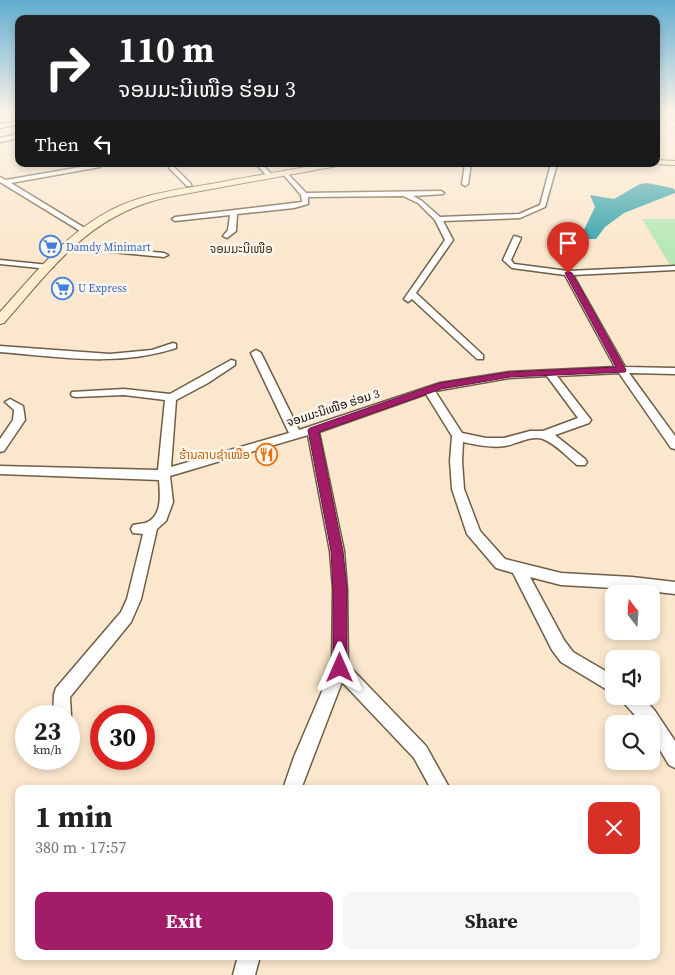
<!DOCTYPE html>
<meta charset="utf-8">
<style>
:root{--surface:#fff;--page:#f6f6f6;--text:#222;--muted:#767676;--accent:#a31c68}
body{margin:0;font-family:"Source Serif 4","Noto Sans Lao",serif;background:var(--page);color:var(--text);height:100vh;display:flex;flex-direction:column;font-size:19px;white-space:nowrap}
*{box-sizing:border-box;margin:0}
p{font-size:16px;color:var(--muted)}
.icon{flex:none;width:28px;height:28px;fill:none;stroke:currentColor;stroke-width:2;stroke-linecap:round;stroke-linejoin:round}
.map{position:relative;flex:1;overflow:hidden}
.details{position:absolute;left:15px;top:785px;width:645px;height:175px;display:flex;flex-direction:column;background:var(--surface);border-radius:10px;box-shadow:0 2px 8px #0003}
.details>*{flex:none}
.guide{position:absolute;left:15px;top:15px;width:645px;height:152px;border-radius:10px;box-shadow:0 2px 8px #0003;background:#202124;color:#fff;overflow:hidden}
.needle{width:32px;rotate:343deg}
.tools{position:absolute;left:605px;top:585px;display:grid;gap:10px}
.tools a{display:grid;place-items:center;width:55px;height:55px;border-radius:10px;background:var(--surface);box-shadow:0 2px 8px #0003;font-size:25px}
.speed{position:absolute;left:15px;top:705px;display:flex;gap:10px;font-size:25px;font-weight:700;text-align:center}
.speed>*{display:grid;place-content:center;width:65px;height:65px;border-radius:50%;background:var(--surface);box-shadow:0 2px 8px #0003;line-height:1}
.speed small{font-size:12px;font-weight:400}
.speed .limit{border:8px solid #d22;background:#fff;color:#111}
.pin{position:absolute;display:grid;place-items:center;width:42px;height:42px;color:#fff;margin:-51px -21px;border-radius:50% 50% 50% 0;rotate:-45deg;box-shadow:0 0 5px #0007}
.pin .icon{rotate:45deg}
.me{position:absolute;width:55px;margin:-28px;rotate:0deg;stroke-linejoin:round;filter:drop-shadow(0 0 4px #0008)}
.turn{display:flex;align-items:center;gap:18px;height:105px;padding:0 20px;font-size:22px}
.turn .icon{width:65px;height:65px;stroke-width:2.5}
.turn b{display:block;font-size:35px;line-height:42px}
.then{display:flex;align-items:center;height:48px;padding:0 20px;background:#0003;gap:10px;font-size:19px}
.round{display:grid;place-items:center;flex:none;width:52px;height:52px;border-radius:10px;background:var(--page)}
.overview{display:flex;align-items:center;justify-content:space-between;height:85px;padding:0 20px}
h1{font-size:30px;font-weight:700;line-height:38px}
.cta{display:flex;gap:10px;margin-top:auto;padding:10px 20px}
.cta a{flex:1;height:58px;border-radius:10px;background:var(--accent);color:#fff;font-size:20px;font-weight:700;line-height:58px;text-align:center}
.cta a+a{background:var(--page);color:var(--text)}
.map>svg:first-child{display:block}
.green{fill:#b5e8b6}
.water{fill:#36a3ac}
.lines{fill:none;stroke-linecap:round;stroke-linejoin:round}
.street-casing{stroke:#6f5d46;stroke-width:3}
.secondary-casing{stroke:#6f5d46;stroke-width:2}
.street{fill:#fff;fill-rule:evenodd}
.secondary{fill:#fdefce;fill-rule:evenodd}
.route{fill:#a31c68;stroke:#6a1244}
.labels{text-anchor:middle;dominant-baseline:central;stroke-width:5;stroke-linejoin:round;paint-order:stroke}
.far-shop-label{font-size:11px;fill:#366cbe;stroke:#fef6ec;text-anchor:start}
.far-quarter-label{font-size:12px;fill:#41311b;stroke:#fef6ec}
.street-label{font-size:12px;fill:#120b04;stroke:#fef6ec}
.food-label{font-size:12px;fill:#c56008;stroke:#fef6ec;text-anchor:end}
</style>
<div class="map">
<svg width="675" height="975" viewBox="0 0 675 975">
<rect width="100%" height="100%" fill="#fbe7cd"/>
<polygon class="green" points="642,219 675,219 675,268 672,268"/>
<polygon class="water" points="647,183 672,188 675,190 675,193 624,213 605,227 596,239 586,239 581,236 595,207 590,195 614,199 640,184"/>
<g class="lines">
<defs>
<g id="street">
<polygon points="664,114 670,114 675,117 675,120"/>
<polygon points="19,121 19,124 0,128 0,124"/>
<polygon points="19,134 19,138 0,142 0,138"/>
<polygon points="98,164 100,167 11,183 88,230 89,232 85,234 0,182 0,177 6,180"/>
<polygon points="256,164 262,164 272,175 272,177 268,177"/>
<polygon points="465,164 471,164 468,184 465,186 462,184"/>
<polygon points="551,164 557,164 545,207 520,218 443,221 453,240 416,293 483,355 483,359 477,359 412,299 408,302 404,299 445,240 435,220 418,203 403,196 308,197 308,204 294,208 237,214 236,231 227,238 223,236 228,230 230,215 175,221 172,219 175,217 302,202 301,195 282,173 285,171 306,193 441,191 444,193 443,194 413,196 422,201 440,217 519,214 540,205"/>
<polygon points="169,166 173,166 191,184 191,186 187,186 169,168"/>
<path d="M514 236 521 238 511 260 514 264 568 271 675 266V270L573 275 625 367 675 368V374L629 373 675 436V449L671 448 619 373 557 376 591 420 589 423 555 435 585 459 587 462 585 465H577C566 456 556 444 543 439 531 435 517 444 505 446 491 448 477 445 463 442L462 461 464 489 480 531 505 559 561 573 632 577 675 582V594L632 589 561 585 530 577 564 640 573 652 614 676V694L561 662 552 650 513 573 496 568 467 534 452 489 450 461 452 436 426 394 319 432 344 551 347 589 348 665 426 746 450 789H431L414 758 342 682 301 789H283L294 757 332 668 333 589 330 551 308 435 170 476 173 502 166 521 157 529 141 599 131 622 70 697 71 716 69 720V716H53L54 694 56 688 121 612 127 599 143 534 133 533 131 529 133 525C137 524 141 524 145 523 163 517 160 494 159 480L0 474V466L158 470 165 400 124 395 76 397 72 396 71 394 72 392 124 389 170 394 231 360 235 361V365L208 383 176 400 171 467 289 433 251 353 256 350 261 353 299 430 440 383 509 372 615 367 565 275 512 268 503 260ZM547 376 578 418 543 431H530L504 438H486L462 433 435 391 509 378Z"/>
<polygon points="66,244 164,253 168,255 164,257 69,248 65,246"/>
<polygon points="0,260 49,265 53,267 49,269 0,264"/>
<path d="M173 343 176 344V348C118 367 60 357 0 352V346L110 354 152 350Z"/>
<polygon points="10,399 23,406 25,420 4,451 0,452 0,439 13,420 14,410 5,402"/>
<polygon points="621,696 642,696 655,711 675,741 675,768 669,765 651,735 651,724 643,724 623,702"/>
<polygon points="238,956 260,956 255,975 233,975"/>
</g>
<g id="secondary">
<polygon points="656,160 675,161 675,165 653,164 656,164"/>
<path d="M325 164H341L337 166 168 197C90 214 54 266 4 323L0 324V312C31 278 61 239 102 215 135 195 174 190 211 184 249 177 287 170 325 164Z"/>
</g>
</defs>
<use href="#street" class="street-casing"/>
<use href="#secondary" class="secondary-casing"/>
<use href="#street" class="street"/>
<use href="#secondary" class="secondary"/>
</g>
<linearGradient id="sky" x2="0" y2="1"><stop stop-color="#61add0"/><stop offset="0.45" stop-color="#fdf4e8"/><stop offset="1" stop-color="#fdf4e8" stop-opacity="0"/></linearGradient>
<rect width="675" height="251" fill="url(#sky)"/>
<polygon class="route" points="568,271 572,273 626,370 625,372 510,377 441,389 319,432 343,551 347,589 347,668 345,673 340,675 335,673 333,668 333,589 331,551 308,430 310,428 440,383 510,372 616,367 565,273"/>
<defs>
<symbol id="supermarket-ring" viewBox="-11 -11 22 22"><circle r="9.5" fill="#fef6ec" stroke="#3f7fe0" stroke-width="1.5"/><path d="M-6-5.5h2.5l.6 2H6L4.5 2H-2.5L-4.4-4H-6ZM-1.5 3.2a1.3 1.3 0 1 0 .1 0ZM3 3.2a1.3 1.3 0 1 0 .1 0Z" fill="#3f7fe0"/></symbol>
<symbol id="restaurant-ring" viewBox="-11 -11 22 22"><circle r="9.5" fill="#fef6ec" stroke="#e8710a" stroke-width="1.5"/><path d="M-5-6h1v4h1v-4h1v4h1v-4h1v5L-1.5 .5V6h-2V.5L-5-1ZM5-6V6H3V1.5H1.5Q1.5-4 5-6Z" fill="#e8710a"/></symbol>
</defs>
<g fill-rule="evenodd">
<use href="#supermarket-ring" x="38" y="234" width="25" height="25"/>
<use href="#supermarket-ring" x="50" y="276" width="25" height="25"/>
<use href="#restaurant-ring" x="254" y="442" width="25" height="25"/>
</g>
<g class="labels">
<g class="far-shop-label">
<text x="66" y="247">Damdy Minimart</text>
<text x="78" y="288">U Express</text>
</g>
<g class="far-quarter-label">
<text x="241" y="249">ຈອມມະນີເໜືອ</text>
</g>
<g class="street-label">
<text transform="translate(333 408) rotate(-18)">ຈອມມະນີເໜືອ ຮ່ອມ 3</text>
</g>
<g class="food-label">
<text x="250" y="455">ຮ້ານລາບຊຳເໜືອ</text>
</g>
</g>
</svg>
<div class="tools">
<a><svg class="needle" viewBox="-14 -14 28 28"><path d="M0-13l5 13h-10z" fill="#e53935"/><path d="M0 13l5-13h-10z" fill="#767676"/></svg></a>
<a><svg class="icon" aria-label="sound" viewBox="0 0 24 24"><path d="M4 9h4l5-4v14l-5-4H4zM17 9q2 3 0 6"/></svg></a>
<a><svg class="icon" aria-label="search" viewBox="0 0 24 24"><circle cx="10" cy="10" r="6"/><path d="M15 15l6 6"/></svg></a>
</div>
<div class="speed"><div>23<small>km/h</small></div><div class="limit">30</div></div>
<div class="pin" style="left:568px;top:273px;background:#d93025"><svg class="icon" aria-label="arrive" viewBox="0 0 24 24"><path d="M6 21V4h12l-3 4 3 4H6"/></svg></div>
<svg class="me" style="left:340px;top:668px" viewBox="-20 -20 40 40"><path d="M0-17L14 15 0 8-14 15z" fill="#a31c68" stroke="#fff" stroke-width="4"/></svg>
<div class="guide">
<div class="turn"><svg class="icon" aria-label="right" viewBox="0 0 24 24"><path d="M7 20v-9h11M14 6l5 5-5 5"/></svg><div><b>110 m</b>ຈອມມະນີເໜືອ ຮ່ອມ 3</div></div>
<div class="then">Then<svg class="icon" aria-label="left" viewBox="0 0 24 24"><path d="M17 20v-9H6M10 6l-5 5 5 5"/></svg></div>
</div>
<section class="details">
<div class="overview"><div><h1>1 min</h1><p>380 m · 17:57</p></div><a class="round" style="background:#d93025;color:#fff"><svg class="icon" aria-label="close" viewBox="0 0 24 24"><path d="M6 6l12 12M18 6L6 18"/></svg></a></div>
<div class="cta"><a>Exit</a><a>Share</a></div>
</section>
</div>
